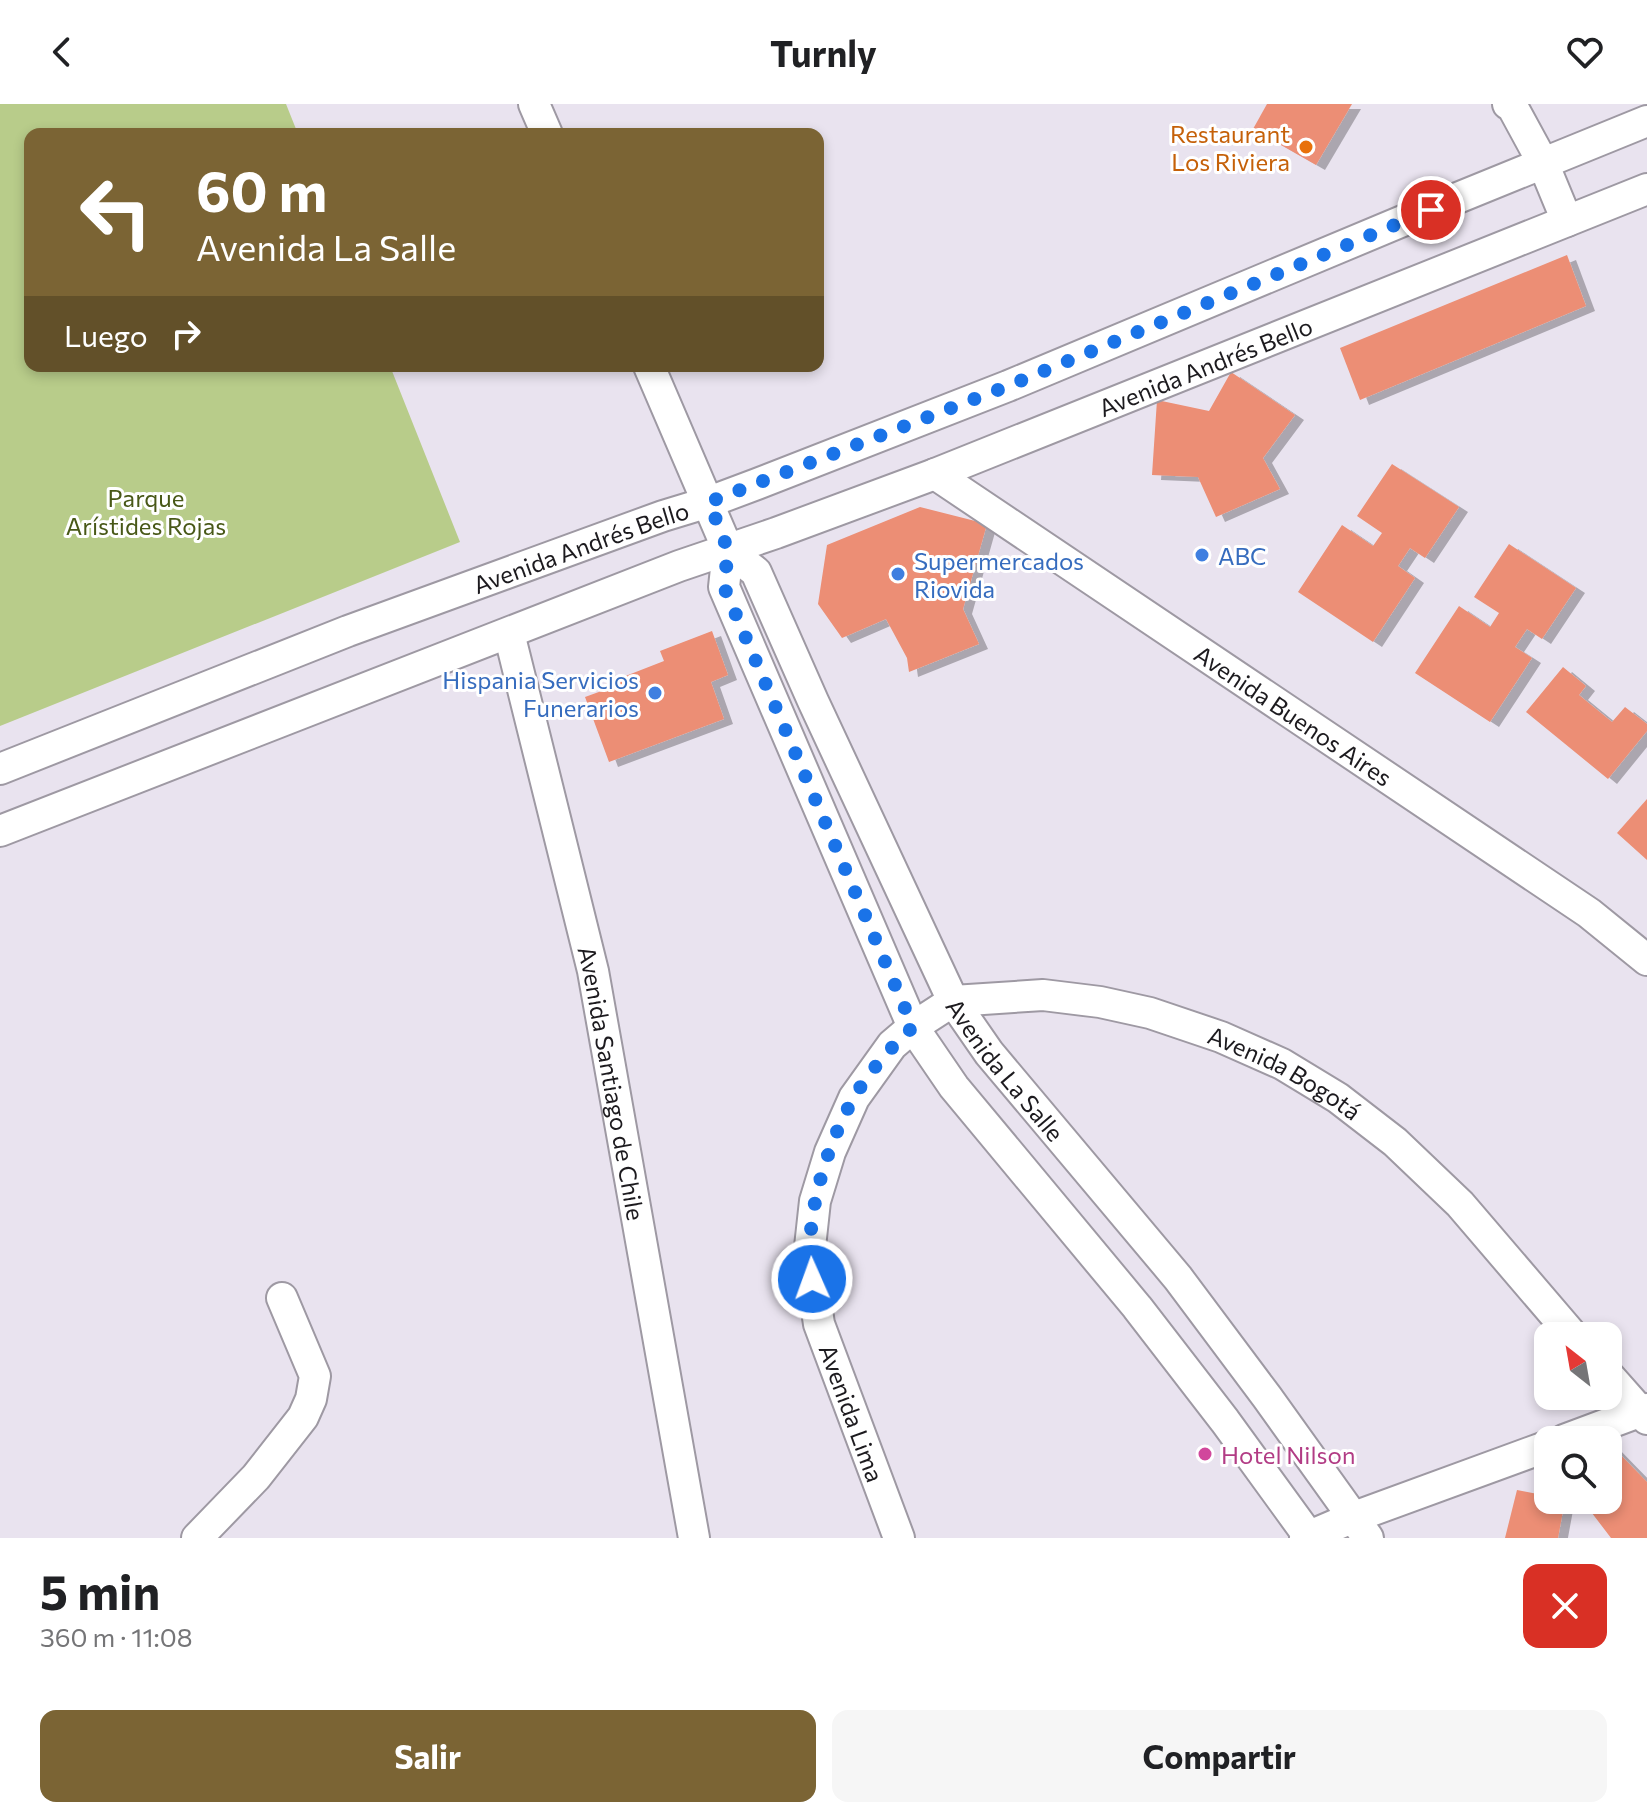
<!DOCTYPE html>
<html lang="es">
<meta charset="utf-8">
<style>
:root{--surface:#fff;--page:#f6f6f6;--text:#202124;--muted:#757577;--accent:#7b6434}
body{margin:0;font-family:Commissioner,sans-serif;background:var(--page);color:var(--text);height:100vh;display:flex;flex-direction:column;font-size:30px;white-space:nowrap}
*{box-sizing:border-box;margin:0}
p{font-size:26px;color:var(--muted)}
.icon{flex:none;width:44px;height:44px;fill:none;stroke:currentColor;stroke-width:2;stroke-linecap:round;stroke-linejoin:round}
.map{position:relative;height:1434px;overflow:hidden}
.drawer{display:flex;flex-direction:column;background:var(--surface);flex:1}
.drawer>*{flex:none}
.banner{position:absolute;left:24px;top:24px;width:800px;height:244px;border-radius:16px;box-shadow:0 4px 12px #0003;background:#7b6434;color:#fff;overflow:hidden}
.needle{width:52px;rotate:329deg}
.buttons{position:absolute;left:1534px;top:1218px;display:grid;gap:16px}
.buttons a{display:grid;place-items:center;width:88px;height:88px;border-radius:16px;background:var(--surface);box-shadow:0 4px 12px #0003;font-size:40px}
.pin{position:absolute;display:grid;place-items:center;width:68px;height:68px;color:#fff;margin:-34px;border:4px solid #fff;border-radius:50%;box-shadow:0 2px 8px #0007}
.me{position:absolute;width:88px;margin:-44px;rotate:358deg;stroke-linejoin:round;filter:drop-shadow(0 0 6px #0008)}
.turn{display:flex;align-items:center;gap:28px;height:168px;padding:0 40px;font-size:36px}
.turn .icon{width:104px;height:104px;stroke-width:2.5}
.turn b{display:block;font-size:56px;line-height:68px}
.then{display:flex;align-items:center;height:76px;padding:0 40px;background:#0003;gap:16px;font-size:30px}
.round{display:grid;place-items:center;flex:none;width:84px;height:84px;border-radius:16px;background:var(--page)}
.overview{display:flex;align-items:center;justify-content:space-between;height:136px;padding:0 40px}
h1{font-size:48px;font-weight:700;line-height:60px}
.button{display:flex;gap:16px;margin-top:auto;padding:16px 40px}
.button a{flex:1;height:92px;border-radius:16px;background:var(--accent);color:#fff;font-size:32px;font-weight:700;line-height:92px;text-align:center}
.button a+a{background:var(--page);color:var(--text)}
header{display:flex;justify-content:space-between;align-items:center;height:104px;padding:0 40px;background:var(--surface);font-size:36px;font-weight:700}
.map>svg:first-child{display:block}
.green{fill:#b8cc8a}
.building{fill:#ec8e74;filter:url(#shadow)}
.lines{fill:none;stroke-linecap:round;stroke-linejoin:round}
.minor-casing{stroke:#9e99a3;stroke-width:34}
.minor{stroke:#fff;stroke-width:30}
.route{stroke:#1a73e8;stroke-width:14;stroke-dasharray:0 25.2}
.food-dot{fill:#e8710a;stroke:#fff;stroke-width:3}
.shop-dot{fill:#3f7fe0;stroke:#fff;stroke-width:3}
.hotel-dot{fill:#d1479c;stroke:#fff;stroke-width:3}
.labels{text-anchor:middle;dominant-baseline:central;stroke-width:6;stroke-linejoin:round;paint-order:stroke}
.food-label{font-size:24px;fill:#c56008;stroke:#fff;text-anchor:end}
.street-label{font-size:24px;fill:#1c1a1e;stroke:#fff}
.park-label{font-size:24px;fill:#485817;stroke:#fff}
.shop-label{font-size:24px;fill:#366cbe;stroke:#fff;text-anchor:start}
.hotel-label{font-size:24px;fill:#b23c85;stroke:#fff;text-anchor:start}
</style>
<header><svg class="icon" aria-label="back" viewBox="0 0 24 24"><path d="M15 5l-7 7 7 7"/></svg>Turnly<svg class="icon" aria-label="heart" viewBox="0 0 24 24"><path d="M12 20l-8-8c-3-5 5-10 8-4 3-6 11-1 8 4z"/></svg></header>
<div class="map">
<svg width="1647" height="1434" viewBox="0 0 1647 1434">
<defs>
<filter id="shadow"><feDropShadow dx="9" dy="5" stdDeviation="0" flood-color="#0004"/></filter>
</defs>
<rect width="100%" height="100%" fill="#e9e3ef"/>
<polygon class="green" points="0,0 286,0 298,30 30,30 30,262 390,262 460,438 0,622"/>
<g class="building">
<polygon points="1267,0 1352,0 1316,61 1253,25"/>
<polygon points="1567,151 1586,202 1360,296 1340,244"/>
<polygon points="1231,268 1295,311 1263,354 1280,385 1216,413 1198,373 1152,371 1157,296 1209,307"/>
<polygon points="1392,360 1459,403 1425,454 1410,444 1398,462 1415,474 1373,538 1298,488 1342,421 1373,442 1382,429 1357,412"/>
<polygon points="920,403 987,420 963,505 979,540 909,568 907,554 886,515 842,534 818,500 827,441"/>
<polygon points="1509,440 1576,484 1542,535 1527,525 1515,543 1532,554 1490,618 1415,569 1459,502 1490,523 1499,509 1474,493"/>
<polygon points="712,527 728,571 711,578 724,615 609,658 585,593 607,585 605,580 664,557 660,547"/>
<polygon points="1563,563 1586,582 1579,591 1612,618 1625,603 1647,620 1647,627 1608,675 1526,608"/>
<polygon points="1647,695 1647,756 1617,729"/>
<polygon points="1608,1338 1647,1378 1647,1434 1611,1434 1582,1396 1608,1396"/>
<polygon points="1517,1386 1548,1392 1548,1396 1565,1396 1558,1434 1505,1434"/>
</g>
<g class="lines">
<defs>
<g id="minor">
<polyline points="534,0 547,30"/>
<polyline points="1508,0 1512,2 1543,59 1567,117"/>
<polyline points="649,262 728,446 724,483 913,923 954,983 1137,1203 1225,1317 1310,1434"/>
<path id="s1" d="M935 370 1589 809 1647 856"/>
<path id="s2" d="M728 446 756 468 813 597 953 897 989 949 1178 1174 1267 1293 1368 1434"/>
<path id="s3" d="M509 529 593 867 694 1434"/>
<path id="s4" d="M0 665 348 527 663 412 709 398 757 380 1008 282 1460 93 1647 17"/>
<path id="s5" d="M0 727 679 462 776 429 935 370 1647 85"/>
<polyline points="1608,1271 1647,1315"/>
<polyline points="1564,1336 1647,1305"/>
<polyline points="197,1434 256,1373 303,1313 311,1295 315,1272 282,1194"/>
<path id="s6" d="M899 1434 819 1220 809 1152 815 1097 830 1048 854 994 892 941 913 923 953 897 1043 891 1100 898 1150 909 1221 933 1282 960 1338 994 1395 1038 1460 1100 1573 1232"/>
<polyline points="1305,1434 1354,1413 1548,1342"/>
</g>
</defs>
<use href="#minor" class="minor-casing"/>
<use href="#minor" class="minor"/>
</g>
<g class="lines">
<path class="route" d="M812 1175C803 1118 825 1045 853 995 868 969 891 943 913 923L724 483 728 446 709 398 1008 282 1431 106"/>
</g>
<circle class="food-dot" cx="1306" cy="43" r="8"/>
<g class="shop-dot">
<circle cx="1202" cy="451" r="8"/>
<circle cx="898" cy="470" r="8"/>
<circle cx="655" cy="589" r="8"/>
</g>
<circle class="hotel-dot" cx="1205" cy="1350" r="8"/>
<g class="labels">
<g class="food-label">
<text x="1290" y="29">Restaurant<tspan x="1290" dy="28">Los Riviera</tspan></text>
</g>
<g class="street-label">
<text stroke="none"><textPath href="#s5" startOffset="1292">Avenida Andrés Bello</textPath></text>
<text stroke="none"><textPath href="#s4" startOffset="622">Avenida Andrés Bello</textPath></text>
<text stroke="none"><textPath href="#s1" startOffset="432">Avenida Buenos Aires</textPath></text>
<text stroke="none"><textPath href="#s2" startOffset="594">Avenida La Salle</textPath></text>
<text stroke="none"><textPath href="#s6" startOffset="950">Avenida Bogotá</textPath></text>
<text stroke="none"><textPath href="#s3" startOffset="462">Avenida Santiago de Chile</textPath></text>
<text transform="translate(852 1309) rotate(70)">Avenida Lima</text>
</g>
<g class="park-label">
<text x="146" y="393">Parque<tspan x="146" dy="28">Arístides Rojas</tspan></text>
</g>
<g class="shop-label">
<text x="1218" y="451">ABC</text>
<text x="914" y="456">Supermercados<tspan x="914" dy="28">Riovida</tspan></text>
<text x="639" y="575" text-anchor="end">Hispania Servicios<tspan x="639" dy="28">Funerarios</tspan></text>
</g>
<g class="hotel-label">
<text x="1221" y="1350">Hotel Nilson</text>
</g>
</g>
</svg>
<div class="buttons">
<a><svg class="needle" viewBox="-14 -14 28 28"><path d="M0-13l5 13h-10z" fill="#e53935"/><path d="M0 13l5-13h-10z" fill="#757577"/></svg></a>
<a><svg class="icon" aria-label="search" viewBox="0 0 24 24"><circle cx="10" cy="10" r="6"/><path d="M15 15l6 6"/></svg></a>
</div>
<div class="pin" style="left:1431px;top:106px;background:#d93025"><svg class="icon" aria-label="arrive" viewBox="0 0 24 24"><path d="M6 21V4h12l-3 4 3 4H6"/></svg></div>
<svg class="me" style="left:812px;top:1175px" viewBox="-20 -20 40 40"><circle r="17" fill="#1a73e8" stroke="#fff" stroke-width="3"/><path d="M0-11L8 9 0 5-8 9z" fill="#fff"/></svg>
<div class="banner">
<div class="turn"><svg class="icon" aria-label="left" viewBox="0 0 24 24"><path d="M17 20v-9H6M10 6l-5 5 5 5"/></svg><div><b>60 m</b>Avenida La Salle</div></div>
<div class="then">Luego<svg class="icon" aria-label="right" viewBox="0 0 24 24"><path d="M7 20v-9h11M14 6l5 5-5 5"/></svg></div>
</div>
</div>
<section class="drawer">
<div class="overview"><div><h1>5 min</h1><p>360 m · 11:08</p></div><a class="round" style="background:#d93025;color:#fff"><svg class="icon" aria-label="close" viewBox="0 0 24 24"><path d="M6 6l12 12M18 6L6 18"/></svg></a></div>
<div class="button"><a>Salir</a><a>Compartir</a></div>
</section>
